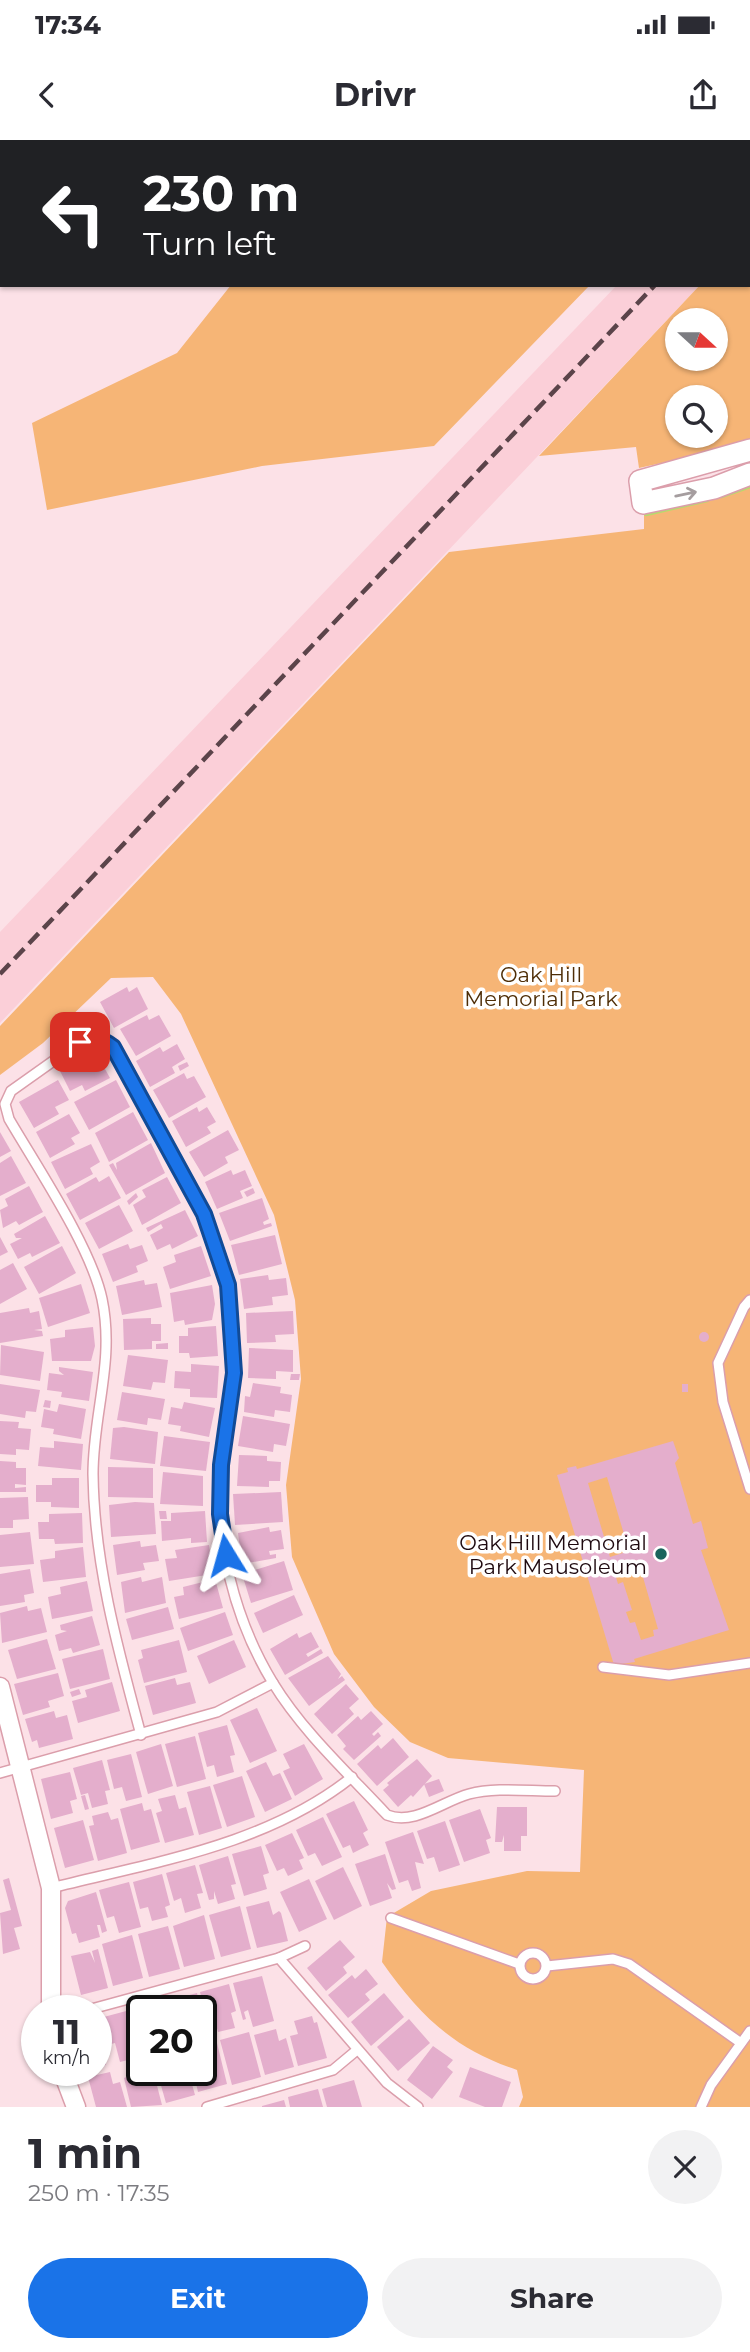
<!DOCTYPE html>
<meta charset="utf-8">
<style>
:root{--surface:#fff;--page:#f2f2f3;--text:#2b2b33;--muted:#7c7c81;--accent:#1a73e8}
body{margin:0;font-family:Montserrat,sans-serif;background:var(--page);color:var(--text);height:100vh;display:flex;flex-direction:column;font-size:26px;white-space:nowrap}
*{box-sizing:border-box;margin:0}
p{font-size:23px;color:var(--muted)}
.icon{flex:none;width:38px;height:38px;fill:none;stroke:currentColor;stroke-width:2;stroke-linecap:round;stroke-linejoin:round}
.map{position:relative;height:1967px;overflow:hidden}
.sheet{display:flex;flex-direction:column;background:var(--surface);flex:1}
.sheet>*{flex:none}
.banner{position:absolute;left:0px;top:0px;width:751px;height:147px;box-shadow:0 2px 5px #0004;background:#202124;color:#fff;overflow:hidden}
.needle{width:46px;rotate:111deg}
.fabs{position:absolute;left:665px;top:168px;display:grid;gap:14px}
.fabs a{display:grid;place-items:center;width:63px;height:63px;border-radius:50%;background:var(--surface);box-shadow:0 2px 5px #0004;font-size:35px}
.speed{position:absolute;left:21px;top:1855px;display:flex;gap:14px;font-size:35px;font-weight:700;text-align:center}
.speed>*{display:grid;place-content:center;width:91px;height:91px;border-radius:50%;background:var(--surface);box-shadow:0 2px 5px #0004;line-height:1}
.speed small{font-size:18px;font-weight:400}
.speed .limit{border:4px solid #111;border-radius:10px;background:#fff;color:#111}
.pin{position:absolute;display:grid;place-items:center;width:60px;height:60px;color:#fff;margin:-30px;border-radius:14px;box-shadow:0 4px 10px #0006}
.me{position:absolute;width:77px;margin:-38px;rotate:352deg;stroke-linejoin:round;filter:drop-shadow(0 0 5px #0008)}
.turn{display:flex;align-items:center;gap:24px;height:147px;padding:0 28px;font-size:32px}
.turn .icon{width:91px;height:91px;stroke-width:2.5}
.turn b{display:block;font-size:49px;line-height:60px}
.round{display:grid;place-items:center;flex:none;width:74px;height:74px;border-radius:37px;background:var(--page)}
.summary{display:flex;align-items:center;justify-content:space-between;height:119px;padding:0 28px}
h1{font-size:42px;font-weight:700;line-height:52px}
.action{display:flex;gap:14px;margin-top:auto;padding:14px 28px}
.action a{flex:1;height:80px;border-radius:42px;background:var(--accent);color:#fff;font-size:28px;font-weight:700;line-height:80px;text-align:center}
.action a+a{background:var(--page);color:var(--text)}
.status{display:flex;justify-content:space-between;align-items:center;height:49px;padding:0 35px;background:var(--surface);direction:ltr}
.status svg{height:19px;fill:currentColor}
header{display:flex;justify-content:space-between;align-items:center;height:91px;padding:0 28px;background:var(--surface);font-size:32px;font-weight:700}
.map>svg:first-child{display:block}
.built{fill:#fbcfd8}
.green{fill:#f6b576;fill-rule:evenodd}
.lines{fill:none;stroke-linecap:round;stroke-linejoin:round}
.stream{stroke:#b6db6d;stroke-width:4.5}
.building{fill:#e4aecc;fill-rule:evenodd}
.service-casing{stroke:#db9eab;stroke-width:12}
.minor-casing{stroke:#db9eab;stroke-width:21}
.tertiary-casing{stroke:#db9eab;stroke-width:24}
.service{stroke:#fff;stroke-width:9}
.minor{stroke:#fff;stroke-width:18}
.tertiary{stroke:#fff;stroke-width:21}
.rail{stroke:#5b444a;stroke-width:4.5;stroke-dasharray:14 7;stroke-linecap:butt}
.oneway{stroke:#a59d9f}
.route-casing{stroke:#114b97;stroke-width:18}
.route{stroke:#1a73e8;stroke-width:12}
.poi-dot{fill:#19645c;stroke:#fff;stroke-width:2.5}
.labels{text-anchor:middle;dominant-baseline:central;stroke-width:7;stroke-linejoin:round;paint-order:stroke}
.park-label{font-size:21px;fill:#4f2e07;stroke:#fff}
.poi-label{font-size:21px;fill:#1e090f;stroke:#fff;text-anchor:end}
</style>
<div class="status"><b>17:34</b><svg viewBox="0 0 49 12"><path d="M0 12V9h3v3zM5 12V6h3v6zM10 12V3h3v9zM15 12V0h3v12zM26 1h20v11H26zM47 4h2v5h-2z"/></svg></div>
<header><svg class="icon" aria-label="back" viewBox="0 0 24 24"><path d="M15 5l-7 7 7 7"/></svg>Drivr<svg class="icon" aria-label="share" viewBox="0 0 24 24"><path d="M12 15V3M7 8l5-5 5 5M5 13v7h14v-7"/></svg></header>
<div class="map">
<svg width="750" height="1967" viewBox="0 0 750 1967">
<rect width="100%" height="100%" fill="#fce1e7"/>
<polygon class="built" points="617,145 700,145 0,883 0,792"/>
<g class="green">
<polygon points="172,0 735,0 174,2"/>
<path d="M750 96V299L716 311 639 328 636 307 539 316 700 145H749ZM677 180H716V219H677ZM677 257H716V296H677Z"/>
<polygon points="231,145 590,145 434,306 262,326 47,370 32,283 177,213"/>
<path d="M750 342V1967H519L523 1957 517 1930C454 1909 420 1876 382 1822L387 1777 431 1751 527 1731 580 1732 584 1630 448 1618 410 1602 374 1567 334 1514 292 1417 286 1345 301 1239 295 1160 274 1075 181 874 153 837 111 838 43 903 0 935V886L449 412 644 389V369Z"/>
</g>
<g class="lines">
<g class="stream">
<polyline points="722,356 750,346"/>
<polyline points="646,374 707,360"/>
</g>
</g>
<g class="building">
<polygon points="127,847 129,852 137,847 148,869 114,888 100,862"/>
<polygon points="147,875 149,880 159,875 171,896 136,916 120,889"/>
<polygon points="177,904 185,919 172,927 175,933 150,947 136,921 160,907 163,912"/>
<polygon points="95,911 110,938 85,951 82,945 70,951 60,931"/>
<polygon points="187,922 189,926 180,931 178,926"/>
<polygon points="184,933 187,939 194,936 206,957 169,978 153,950"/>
<polygon points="58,940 69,960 55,967 59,974 34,988 19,962"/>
<polygon points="116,940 130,967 89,990 74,962"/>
<polygon points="197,967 199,972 207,967 216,982 207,987 211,993 186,1007 172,981"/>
<polygon points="133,972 148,1000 109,1022 95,993"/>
<polygon points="69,974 80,993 71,998 75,1004 50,1018 36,992"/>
<polygon points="228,990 239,1010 225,1017 228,1023 204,1037 189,1012"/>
<polygon points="0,992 11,1011 0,1017"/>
<polygon points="151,1003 165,1033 126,1055 109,1025 113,1023 117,1030 116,1023"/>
<polygon points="91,1004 100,1022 90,1028 93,1034 65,1049 51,1022"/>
<polygon points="11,1016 26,1043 0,1056 0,1023"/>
<polygon points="231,1030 233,1035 245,1030 252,1046 240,1051 243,1058 217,1069 205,1042"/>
<polygon points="109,1036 121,1058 80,1080 66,1054 96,1037 99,1042"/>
<polygon points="167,1037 181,1063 142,1085 133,1065 146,1057 142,1050"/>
<polygon points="29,1046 43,1072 19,1085 16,1081 3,1088 0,1070 8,1066 5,1059"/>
<polygon points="253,1048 255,1053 247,1057 244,1052"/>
<polygon points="136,1053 138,1057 129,1065 127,1061"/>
<polygon points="262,1058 269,1079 263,1082 264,1085 271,1083 272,1086 230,1101 219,1073"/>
<polygon points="119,1065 133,1091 99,1109 85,1083"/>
<polygon points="185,1070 198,1096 172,1109 170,1104 157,1110 150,1095 163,1088 161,1084 148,1092 146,1088"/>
<polygon points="45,1076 60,1103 32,1117 30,1113 18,1119 10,1104 22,1098 16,1098 14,1094"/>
<polygon points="275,1095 282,1124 239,1135 231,1105"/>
<polygon points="0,1097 8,1112 0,1116"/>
<polygon points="128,1104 130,1109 142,1105 148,1121 136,1126 138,1132 113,1142 102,1114"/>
<polygon points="62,1106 76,1133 39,1154 24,1127"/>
<polygon points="201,1106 211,1136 170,1149 163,1127 176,1122 174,1115"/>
<polygon points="13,1123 27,1149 0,1164 0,1130"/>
<polygon points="268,1135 269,1140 286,1138 288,1155 272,1157 273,1165 244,1169 240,1139"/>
<polygon points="144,1140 145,1145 157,1143 162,1167 122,1175 116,1146"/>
<polygon points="81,1144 90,1173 48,1187 39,1158"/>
<polygon points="212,1145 215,1164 212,1180 185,1185 184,1180 174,1182 170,1153"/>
<polygon points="29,1168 30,1173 39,1171 42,1189 34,1190 42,1191 43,1196 0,1203 0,1173"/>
<polygon points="293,1171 294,1194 275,1195 276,1202 247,1203 246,1173"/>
<polygon points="151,1178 151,1184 161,1184 161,1201 152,1201 152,1209 124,1210 123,1179"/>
<polygon points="216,1186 218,1216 190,1218 189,1213 179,1213 179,1196 188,1196 188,1188"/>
<polygon points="93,1187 95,1206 91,1221 52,1221 50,1199 65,1197 65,1190"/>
<circle cx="704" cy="1197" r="5"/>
<polygon points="168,1203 168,1209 156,1209 156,1204"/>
<polygon points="1,1205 44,1212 40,1241 0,1235"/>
<polygon points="249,1208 293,1210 293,1232 276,1231 276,1239 248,1238"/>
<polygon points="128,1215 168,1220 165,1243 153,1242 151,1250 123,1246"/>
<polygon points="191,1224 219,1226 217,1258 190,1257 190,1249 174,1248 175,1231 191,1232"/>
<polygon points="59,1227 93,1232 89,1261 61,1257 62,1252 47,1250 49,1233 64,1235 59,1231"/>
<polygon points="291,1234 300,1234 299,1240 290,1240"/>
<polygon points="253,1243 281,1247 280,1253 292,1255 290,1272 275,1270 274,1277 244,1272 245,1256 250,1257"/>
<polygon points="0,1244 40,1250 36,1272 26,1271 25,1278 0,1274"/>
<rect x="682" y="1244" width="6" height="8"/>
<polygon points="122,1252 165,1259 161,1280 148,1278 147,1285 117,1280"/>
<polygon points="45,1260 51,1261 50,1268 43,1267"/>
<polygon points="184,1262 215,1268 209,1297 180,1291 181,1286 168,1284 171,1267 182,1269"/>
<polygon points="59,1264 86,1269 81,1299 53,1294 54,1289 41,1287 44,1269 57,1272"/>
<polygon points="243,1276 290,1284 286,1306 274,1304 273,1312 238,1306"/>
<polygon points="0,1281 19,1282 18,1288 31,1289 29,1310 16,1309 16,1315 0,1314"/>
<polygon points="124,1287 158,1292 155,1324 110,1319 113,1288"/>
<polygon points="164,1296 210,1302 206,1331 160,1326"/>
<polygon points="54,1301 83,1304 81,1330 38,1326 40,1307 54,1308"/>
<path d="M673 1301 679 1318 675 1323 693 1384 701 1381 708 1408 701 1410 729 1490 634 1519 635 1522 614 1525 557 1335 568 1332 567 1328 576 1326 577 1329ZM607 1337 629 1411 610 1417 588 1343ZM638 1420 658 1489 653 1490 654 1496 641 1500 635 1482 630 1483 626 1472 632 1470 623 1442 618 1444 613 1427Z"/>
<polygon points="239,1315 267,1316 267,1321 281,1322 280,1341 269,1341 269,1347 237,1346"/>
<polygon points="0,1321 16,1322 16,1328 26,1328 26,1345 15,1344 15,1348 26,1347 26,1352 0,1352"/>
<polygon points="108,1327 153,1328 153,1358 108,1357"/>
<polygon points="163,1332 203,1336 203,1366 160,1364"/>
<polygon points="52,1338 79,1338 79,1368 51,1367 51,1362 36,1362 36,1345 52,1345"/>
<polygon points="281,1352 283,1382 235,1385 233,1354"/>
<polygon points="28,1357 29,1379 13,1380 13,1388 0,1388 0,1358"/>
<polygon points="135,1362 154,1363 156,1394 111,1397 109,1365"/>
<polygon points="159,1371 166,1371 167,1379 160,1379"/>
<polygon points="205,1371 207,1402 191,1403 191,1398 162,1401 161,1381 171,1381 171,1373"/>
<polygon points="82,1373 83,1403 55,1404 54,1399 39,1399 38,1382 49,1382 49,1374"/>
<polygon points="269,1387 270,1392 281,1390 284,1409 269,1411 270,1415 276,1414 276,1418 242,1424 238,1393"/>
<polygon points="30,1392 34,1424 0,1427 0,1395"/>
<polygon points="140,1401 141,1407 156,1405 159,1421 143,1423 145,1430 117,1435 113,1405"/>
<polygon points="209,1405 213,1434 169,1441 165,1419 177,1418 175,1410"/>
<polygon points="83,1407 86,1437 43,1442 40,1420 55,1418 55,1411"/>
<polygon points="284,1421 293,1450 251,1463 242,1434"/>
<polygon points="30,1429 34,1453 24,1455 25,1462 0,1466 0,1434"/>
<polygon points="141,1437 142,1442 162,1437 166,1463 125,1473 121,1442"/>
<polygon points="215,1439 223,1468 179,1479 174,1457 184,1455 183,1447"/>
<polygon points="87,1441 93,1471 52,1479 48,1457 61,1454 60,1447"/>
<polygon points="294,1455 303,1475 263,1493 254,1473"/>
<polygon points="27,1466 28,1471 41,1468 47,1492 2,1503 0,1473"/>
<polygon points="168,1467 174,1489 132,1500 126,1479"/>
<polygon points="225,1472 233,1495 188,1511 180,1488"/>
<polygon points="92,1476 100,1505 73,1513 71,1508 59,1511 55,1495 67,1491 61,1490 60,1485"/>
<polygon points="311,1492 319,1507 306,1514 308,1517 321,1509 323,1513 285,1535 270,1509 297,1493 299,1498"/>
<polygon points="47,1499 56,1529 17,1539 8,1510"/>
<polygon points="179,1500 187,1532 144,1543 138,1520 143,1518 141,1510"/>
<polygon points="234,1500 246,1527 209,1544 197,1516"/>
<polygon points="103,1509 110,1539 70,1549 62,1519"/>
<polygon points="328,1516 341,1534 338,1539 342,1536 345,1540 309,1566 288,1538"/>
<polygon points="58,1533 64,1556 48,1561 50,1567 23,1575 14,1544"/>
<polygon points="175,1538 177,1545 190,1542 196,1563 153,1575 145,1546"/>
<polygon points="112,1542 120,1571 78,1583 72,1561 87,1557 85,1550"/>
<polygon points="346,1544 359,1559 349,1568 354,1574 332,1594 314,1574"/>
<polygon points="79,1549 81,1554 72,1557 70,1552"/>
<polygon points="257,1568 277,1611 250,1623 230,1580"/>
<polygon points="54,1571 56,1578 67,1575 73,1599 39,1608 37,1600 32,1602 25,1579"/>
<polygon points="371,1571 383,1584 372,1594 374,1596 378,1592 381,1596 354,1620 343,1609 346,1606 337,1595 358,1576 361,1580"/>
<polygon points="227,1585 235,1615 230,1616 234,1632 217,1637 214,1625 207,1627 198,1593"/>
<polygon points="195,1596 206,1639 177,1647 165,1604"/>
<polygon points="393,1598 409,1617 377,1646 357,1624 378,1605 381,1609"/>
<polygon points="161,1604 173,1646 148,1654 136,1612"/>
<polygon points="304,1604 323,1639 295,1656 283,1631 290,1628 283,1614"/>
<polygon points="131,1614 142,1657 126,1661 122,1647 114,1649 107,1620"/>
<polygon points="417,1619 432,1636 413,1657 411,1655 398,1667 383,1650 389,1645 387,1643"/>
<polygon points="102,1620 110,1650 105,1651 108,1664 92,1668 88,1653 81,1655 73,1628"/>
<polygon points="266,1622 273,1636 280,1633 292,1659 265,1672 246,1631"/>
<polygon points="70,1632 77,1659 70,1661 73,1673 51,1679 41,1639"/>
<polygon points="242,1636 255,1677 227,1687 213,1645"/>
<polygon points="439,1639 444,1651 429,1657 424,1644"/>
<polygon points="210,1646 222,1688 199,1695 187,1652"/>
<polygon points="85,1655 89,1669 85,1670 81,1656"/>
<polygon points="175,1655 179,1669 186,1667 194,1695 165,1703 156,1673 162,1671 158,1659"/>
<polygon points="354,1661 368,1690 363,1693 369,1705 353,1713 350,1705 343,1708 326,1674"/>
<polygon points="142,1663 144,1671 151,1669 160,1702 131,1710 120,1669"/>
<polygon points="497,1667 527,1667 527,1696 521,1696 521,1711 504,1711 504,1695 502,1702 495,1702"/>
<polygon points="480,1669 491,1698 486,1700 490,1713 464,1722 449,1680"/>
<polygon points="108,1672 111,1680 118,1678 127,1713 98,1721 89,1686 94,1685 92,1676"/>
<polygon points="323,1677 342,1717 322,1726 315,1713 308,1716 296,1690"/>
<polygon points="83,1680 94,1720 65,1728 54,1688"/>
<polygon points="445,1681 460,1725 439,1732 434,1717 427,1719 417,1691"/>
<polygon points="413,1692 424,1724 415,1722 421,1748 412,1751 408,1740 399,1743 385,1702"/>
<polygon points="292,1693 304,1718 299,1720 303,1729 288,1736 284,1728 277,1731 265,1705"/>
<polygon points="261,1706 269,1733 263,1735 267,1749 244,1756 232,1714"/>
<polygon points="385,1714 396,1749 392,1750 387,1743 392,1758 370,1766 355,1724"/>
<polygon points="228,1716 236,1744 231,1745 235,1759 218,1764 214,1751 214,1759 209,1760 199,1725"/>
<polygon points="195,1725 203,1753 197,1754 201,1768 185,1773 181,1758 174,1761 166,1733"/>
<polygon points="343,1727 362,1766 334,1780 315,1741"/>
<polygon points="162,1734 170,1765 165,1767 168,1777 152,1781 148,1767 140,1769 133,1742"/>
<polygon points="9,1738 22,1786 14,1788 20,1809 3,1814 0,1773 11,1770 3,1740"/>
<polygon points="309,1739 327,1779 299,1792 280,1752"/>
<polygon points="129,1742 141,1787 119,1793 114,1776 107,1778 99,1750"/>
<polygon points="96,1752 107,1791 102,1793 100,1785 97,1785 100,1797 79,1803 76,1793 72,1794 65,1768 68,1761"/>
<polygon points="269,1761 273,1775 279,1771 281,1773 288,1801 257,1808 246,1767"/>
<polygon points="240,1766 251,1809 221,1817 209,1775"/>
<polygon points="204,1775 215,1819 184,1827 173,1786"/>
<polygon points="168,1786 180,1829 149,1837 138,1794"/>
<polygon points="132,1795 143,1838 113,1846 102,1804"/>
<polygon points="340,1800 355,1817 343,1827 347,1833 326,1851 307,1828"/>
<polygon points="98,1809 108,1848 81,1855 71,1816 90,1812 95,1823 92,1811"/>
<polygon points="366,1829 378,1844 365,1854 370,1860 348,1878 328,1855 352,1835 355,1839"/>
<polygon points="262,1836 274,1881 253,1887 248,1870 244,1872 246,1879 243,1880 233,1843"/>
<polygon points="229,1844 236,1871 231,1873 235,1888 218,1892 214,1877 207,1879 200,1852"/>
<polygon points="197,1853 201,1871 170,1871 167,1861"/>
<polygon points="384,1853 404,1877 371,1906 351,1882"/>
<polygon points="158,1866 163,1871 143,1871 143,1870"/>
<polygon points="130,1870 138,1904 133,1905 136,1918 120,1922 115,1903 107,1905 100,1878"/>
<polygon points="142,1871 142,1897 141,1897 134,1872"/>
<polygon points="312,1876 314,1883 317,1882 327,1918 298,1926 290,1896 298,1894 294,1881"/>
<polygon points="409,1879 430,1903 398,1931 377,1907"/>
<polygon points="96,1881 106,1925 96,1927"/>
<polygon points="215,1889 217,1898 211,1900 208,1891"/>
<polygon points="276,1889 279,1901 286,1898 294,1927 265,1935 254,1895"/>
<polygon points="249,1892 261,1937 232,1945 220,1900"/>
<polygon points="217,1903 227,1944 198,1952 193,1930 201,1930 201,1907"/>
<polygon points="433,1906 453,1920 447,1927 453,1932 432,1959 407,1940"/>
<polygon points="142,1922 142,1930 153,1930 162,1965 131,1967 124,1938 129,1936 126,1926"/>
<polygon points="470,1927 511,1942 502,1967 485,1967 459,1957"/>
<polygon points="162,1930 188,1930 195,1955 166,1963 158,1935 163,1934"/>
<polygon points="110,1932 113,1944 120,1942 127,1967 96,1967 88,1937"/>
<polygon points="354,1940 362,1967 327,1967 322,1949"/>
<polygon points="318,1949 323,1967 290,1967 288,1957"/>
<polygon points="284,1960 286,1967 262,1967 262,1966"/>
</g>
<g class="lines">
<defs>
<g id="service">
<polyline points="750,1160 744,1167 718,1223 723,1262 750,1349"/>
<polyline points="603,1527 669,1535 750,1523"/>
<path d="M141 1595C118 1510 94 1423 93 1334 93 1273 115 1221 102 1159 91 1107 37 1027 9 979L5 964 11 951 80 902C94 897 101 898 113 907 152 979 211 1066 228 1145 242 1212 227 1260 221 1324 214 1399 234 1479 273 1543 303 1592 348 1633 387 1675 414 1686 443 1661 469 1654 495 1647 527 1651 555 1651"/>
<polyline points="0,1633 217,1572 273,1543"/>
<path d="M51 1748C154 1722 267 1705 352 1637"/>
<polyline points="391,1778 519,1824"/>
<circle cx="533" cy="1826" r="13"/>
<polyline points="279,1818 387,1943 418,1967"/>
<polyline points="547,1826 613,1819 629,1824 741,1903"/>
<polyline points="84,1871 279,1818 305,1806"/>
<polyline points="207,1967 333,1930 357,1910"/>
<polyline points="701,1967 711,1945 750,1891"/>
</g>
<g id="minor">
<polyline points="0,1547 51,1748 51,1871"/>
<polyline points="62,1930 76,1967"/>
</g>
<polyline id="tertiary" points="750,310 640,341 643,363 714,348 750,334"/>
</defs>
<use href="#service" class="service-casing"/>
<use href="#minor" class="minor-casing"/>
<use href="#tertiary" class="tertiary-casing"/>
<use href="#service" class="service"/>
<use href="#minor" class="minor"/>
<use href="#tertiary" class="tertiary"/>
<g class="rail">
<polyline points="749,38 750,37"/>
<polyline points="749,51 750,50"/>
<polyline points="0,834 655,145"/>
</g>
</g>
<defs><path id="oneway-shaft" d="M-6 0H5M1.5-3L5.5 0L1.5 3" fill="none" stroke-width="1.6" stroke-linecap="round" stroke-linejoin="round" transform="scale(1.75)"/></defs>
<use class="oneway" href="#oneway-shaft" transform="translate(686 354) rotate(-12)"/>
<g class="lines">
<defs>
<path id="route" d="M80 902C94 897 101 898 113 907L204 1074 228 1145 234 1233 221 1325 220 1374 226 1415"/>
</defs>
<use href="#route" class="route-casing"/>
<use href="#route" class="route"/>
</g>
<circle class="poi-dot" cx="661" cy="1414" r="7"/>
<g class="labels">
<g class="park-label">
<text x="541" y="834">Oak Hill<tspan x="541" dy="24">Memorial Park</tspan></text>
</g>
<g class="poi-label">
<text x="647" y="1402">Oak Hill Memorial<tspan x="647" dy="24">Park Mausoleum</tspan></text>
</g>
</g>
</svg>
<div class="fabs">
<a><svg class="needle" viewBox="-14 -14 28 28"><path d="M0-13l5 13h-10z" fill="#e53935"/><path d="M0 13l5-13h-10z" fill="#7c7c81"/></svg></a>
<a><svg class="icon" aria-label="search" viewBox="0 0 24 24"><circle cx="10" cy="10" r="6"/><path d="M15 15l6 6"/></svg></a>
</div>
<div class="speed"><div>11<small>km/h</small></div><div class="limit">20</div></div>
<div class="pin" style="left:80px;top:902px;background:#d93025"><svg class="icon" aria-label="arrive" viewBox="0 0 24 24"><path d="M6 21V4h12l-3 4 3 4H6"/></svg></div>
<svg class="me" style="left:226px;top:1415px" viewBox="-20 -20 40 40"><path d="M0-17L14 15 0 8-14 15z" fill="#1a73e8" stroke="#fff" stroke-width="4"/></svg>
<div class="banner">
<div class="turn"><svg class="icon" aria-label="left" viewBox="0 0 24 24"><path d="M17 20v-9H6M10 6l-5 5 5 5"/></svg><div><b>230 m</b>Turn left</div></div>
</div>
</div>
<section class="sheet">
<div class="summary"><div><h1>1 min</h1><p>250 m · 17:35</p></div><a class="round"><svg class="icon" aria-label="close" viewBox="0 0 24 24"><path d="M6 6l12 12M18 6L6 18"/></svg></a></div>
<div class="action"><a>Exit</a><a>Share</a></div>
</section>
